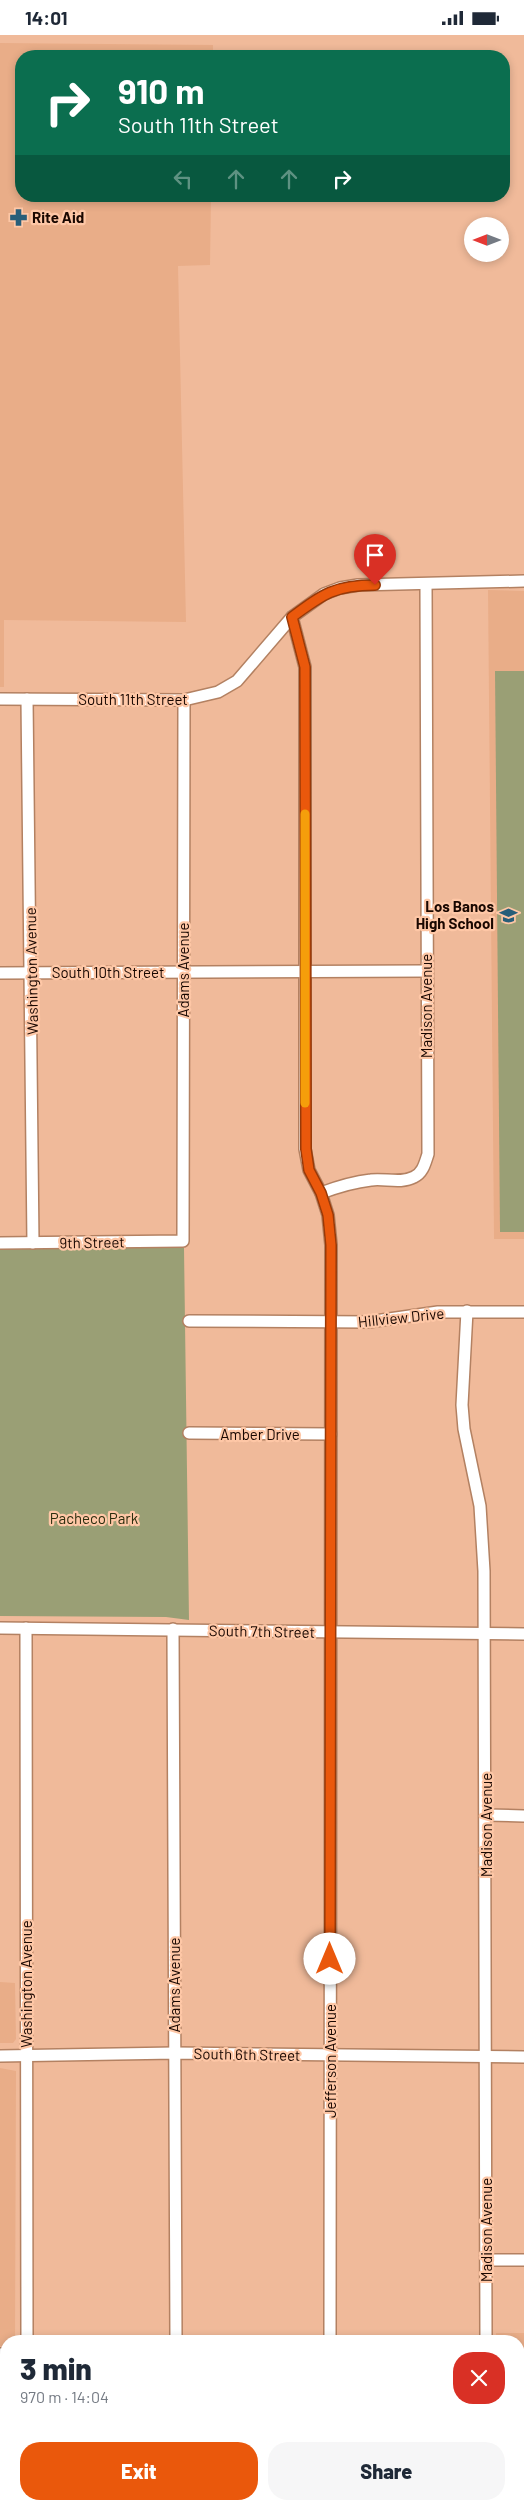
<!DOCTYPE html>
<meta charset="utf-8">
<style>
:root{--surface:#fff;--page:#f6f6f7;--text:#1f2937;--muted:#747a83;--accent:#ea580c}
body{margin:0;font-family:Barlow,sans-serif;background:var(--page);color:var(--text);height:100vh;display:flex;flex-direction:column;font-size:19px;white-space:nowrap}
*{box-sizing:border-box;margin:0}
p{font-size:16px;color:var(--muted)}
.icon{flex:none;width:28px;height:28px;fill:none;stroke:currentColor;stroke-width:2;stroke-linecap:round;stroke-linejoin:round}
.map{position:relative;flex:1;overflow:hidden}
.sheet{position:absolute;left:0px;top:2300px;width:525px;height:175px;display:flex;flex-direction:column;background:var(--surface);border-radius:20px 20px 0 0;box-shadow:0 2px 8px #0003}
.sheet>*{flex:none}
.guide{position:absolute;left:15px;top:15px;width:495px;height:152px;border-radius:20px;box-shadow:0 2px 8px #0003;background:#0b6e4f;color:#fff;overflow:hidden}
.needle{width:32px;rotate:270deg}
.buttons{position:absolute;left:464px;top:182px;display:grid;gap:10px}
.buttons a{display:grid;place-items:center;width:45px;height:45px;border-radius:50%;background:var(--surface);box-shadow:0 2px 8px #0003;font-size:25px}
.pin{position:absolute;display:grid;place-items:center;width:42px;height:42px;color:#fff;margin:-51px -21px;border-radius:50% 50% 50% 0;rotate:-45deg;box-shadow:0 0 5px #0007}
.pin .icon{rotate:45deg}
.me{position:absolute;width:55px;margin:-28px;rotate:0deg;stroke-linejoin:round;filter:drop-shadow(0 0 4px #0008)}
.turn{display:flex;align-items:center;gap:18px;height:105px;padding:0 20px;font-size:22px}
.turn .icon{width:65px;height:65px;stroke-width:2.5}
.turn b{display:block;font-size:35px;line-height:42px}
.lanes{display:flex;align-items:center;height:48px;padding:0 20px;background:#0003;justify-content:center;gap:25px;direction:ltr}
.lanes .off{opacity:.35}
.round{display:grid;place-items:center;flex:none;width:52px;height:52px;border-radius:20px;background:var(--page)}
.overview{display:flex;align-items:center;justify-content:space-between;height:85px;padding:0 20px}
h1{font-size:30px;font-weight:800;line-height:38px}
.action{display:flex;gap:10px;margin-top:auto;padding:10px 20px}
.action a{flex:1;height:58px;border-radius:20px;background:var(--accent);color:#fff;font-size:20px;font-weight:800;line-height:58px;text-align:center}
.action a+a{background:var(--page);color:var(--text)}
.status{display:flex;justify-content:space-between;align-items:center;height:35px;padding:0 25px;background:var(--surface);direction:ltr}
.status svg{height:14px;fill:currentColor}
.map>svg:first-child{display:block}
.built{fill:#e9ad88}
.green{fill:#9a9f75}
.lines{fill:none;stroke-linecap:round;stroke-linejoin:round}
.street-casing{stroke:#b38162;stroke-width:14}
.street{stroke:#fff;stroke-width:11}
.route-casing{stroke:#983908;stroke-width:12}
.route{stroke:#ea580c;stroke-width:9}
.slow{stroke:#f59e0b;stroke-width:9}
.labels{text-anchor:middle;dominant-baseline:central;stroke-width:4.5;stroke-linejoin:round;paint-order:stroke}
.poi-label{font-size:15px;font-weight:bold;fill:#190700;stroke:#fec7a6;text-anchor:start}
.street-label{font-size:15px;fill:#190700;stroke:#fec7a6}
.park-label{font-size:15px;fill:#2b2d0e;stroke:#fec7a6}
</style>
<div class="status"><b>14:01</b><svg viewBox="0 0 49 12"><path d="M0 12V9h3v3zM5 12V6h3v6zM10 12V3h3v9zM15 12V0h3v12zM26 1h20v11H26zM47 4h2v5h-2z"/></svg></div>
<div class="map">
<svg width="524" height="2475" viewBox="0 0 524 2475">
<rect width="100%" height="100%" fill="#f0ba9a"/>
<g class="built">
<polygon points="0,8 213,10 213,21 21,21 21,161 211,161 210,230 178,231 186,587 4,585 4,652 0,652"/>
<polygon points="488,555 524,556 524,1204 494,1204"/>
<polygon points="0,1947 15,1948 16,2004 13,2008 0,2008"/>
<polygon points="0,2033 16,2036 15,2306 6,2306 6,2311 0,2311"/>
<polygon points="496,2298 524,2298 524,2448 519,2448 519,2306 496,2306"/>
<rect x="0" y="2329" width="6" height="112"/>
<polygon points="519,2461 524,2461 524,2475 261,2475 261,2469 519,2469"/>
</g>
<g class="green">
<polygon points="495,636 524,636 524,1197 500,1197"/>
<polygon points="0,1213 184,1213 189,1585 166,1582 0,1581"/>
</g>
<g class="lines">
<defs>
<g id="street">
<polyline points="292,582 305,632 305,1114 309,1135 321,1158 328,1180 331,1210 330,2306"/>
<polyline points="0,664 184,665 218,657 237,646 292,582 324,559 340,553 358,550 524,546"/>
<polyline points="27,664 33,1208"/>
<polyline points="0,938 426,936"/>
<path d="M321 1158C337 1152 353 1147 371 1145 384 1143 401 1149 414 1142 423 1138 425 1128 428 1119L426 549"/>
<polyline points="0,1208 183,1206 184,665"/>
<polyline points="467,1276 462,1370 464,1394 480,1471 484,1536 486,2306"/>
<polyline points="189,1286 368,1287 438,1277 524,1277"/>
<polyline points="189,1398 331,1399"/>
<polyline points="0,1593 524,1599"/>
<polyline points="26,1593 27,2306"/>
<polyline points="173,1594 176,2306"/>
<polyline points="487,1780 524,1781"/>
<polyline points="0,2021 175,2018 524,2022"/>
<polyline points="486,2225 524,2225"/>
<polyline points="0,2319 6,2319"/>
<polyline points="0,2449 6,2449"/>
<polyline points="519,2455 524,2455"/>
<polyline points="117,2475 118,2469"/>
</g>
</defs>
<use href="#street" class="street-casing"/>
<use href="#street" class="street"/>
</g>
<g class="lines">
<defs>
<path id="route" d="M330 1924 331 1210 328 1180 321 1158 309 1135 306 1114 305 632 292 582C323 559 335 550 375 550"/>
</defs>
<use href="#route" class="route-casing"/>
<use href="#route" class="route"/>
<polyline class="slow" points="305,779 305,1068"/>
</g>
<defs>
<symbol id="pharmacy-bare" viewBox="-9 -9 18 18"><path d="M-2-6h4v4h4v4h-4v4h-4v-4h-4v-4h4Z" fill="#285e79" stroke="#fec7a6" stroke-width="2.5" paint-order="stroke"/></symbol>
<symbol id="school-bare" viewBox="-9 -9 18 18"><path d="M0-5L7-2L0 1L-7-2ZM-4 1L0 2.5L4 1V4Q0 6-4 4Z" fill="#285e79" stroke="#fec7a6" stroke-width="2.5" paint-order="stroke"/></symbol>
</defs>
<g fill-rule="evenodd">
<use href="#pharmacy-bare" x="6" y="170" width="25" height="25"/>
<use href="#school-bare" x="496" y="868" width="25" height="25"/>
</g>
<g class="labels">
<g class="poi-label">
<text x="32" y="182">Rite Aid</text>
<text x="494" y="871" text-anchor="end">Los Banos<tspan x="494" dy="17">High School</tspan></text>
</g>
<g class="street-label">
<text x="133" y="664">South 11th Street</text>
<text transform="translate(183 935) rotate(-90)">Adams Avenue</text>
<text transform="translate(31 936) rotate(-91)">Washington Avenue</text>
<text x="108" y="937">South 10th Street</text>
<text transform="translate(426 971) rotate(-90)">Madison Avenue</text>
<text transform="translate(92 1207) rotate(-1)">9th Street</text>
<text transform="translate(401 1282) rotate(-6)">Hillview Drive</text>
<text x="260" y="1399">Amber Drive</text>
<text transform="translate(262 1596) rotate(1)">South 7th Street</text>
<text transform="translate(486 1790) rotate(-90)">Madison Avenue</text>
<text transform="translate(26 1949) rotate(-90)">Washington Avenue</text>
<text transform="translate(174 1950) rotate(-90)">Adams Avenue</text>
<text transform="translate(247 2019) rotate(1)">South 6th Street</text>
<text transform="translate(330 2026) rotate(-90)">Jefferson Avenue</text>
<text transform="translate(486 2195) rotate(-90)">Madison Avenue</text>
</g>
<g class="park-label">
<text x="94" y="1483">Pacheco Park</text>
</g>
</g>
</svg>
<div class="buttons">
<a><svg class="needle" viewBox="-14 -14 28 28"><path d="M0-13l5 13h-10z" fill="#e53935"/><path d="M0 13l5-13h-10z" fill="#747a83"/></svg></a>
</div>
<div class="pin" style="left:375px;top:550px;background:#d93025"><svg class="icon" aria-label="arrive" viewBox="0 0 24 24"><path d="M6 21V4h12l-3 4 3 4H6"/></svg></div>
<svg class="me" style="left:330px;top:1924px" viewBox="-20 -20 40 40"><circle r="19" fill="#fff"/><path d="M0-13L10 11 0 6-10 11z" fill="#ea580c"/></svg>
<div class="guide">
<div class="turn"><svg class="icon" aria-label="right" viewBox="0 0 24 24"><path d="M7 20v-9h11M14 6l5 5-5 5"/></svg><div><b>910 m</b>South 11th Street</div></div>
<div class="lanes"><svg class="icon off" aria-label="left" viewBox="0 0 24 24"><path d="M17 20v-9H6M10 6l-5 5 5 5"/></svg><svg class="icon off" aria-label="ahead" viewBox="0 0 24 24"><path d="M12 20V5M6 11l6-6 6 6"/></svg><svg class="icon off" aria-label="ahead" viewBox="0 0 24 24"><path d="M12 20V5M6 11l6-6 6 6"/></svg><svg class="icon" aria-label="right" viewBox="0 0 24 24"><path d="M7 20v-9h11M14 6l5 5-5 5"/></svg></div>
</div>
<section class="sheet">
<div class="overview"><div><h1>3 min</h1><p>970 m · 14:04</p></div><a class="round" style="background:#d93025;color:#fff"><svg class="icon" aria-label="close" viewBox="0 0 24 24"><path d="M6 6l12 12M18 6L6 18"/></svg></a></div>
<div class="action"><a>Exit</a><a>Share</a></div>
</section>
</div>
